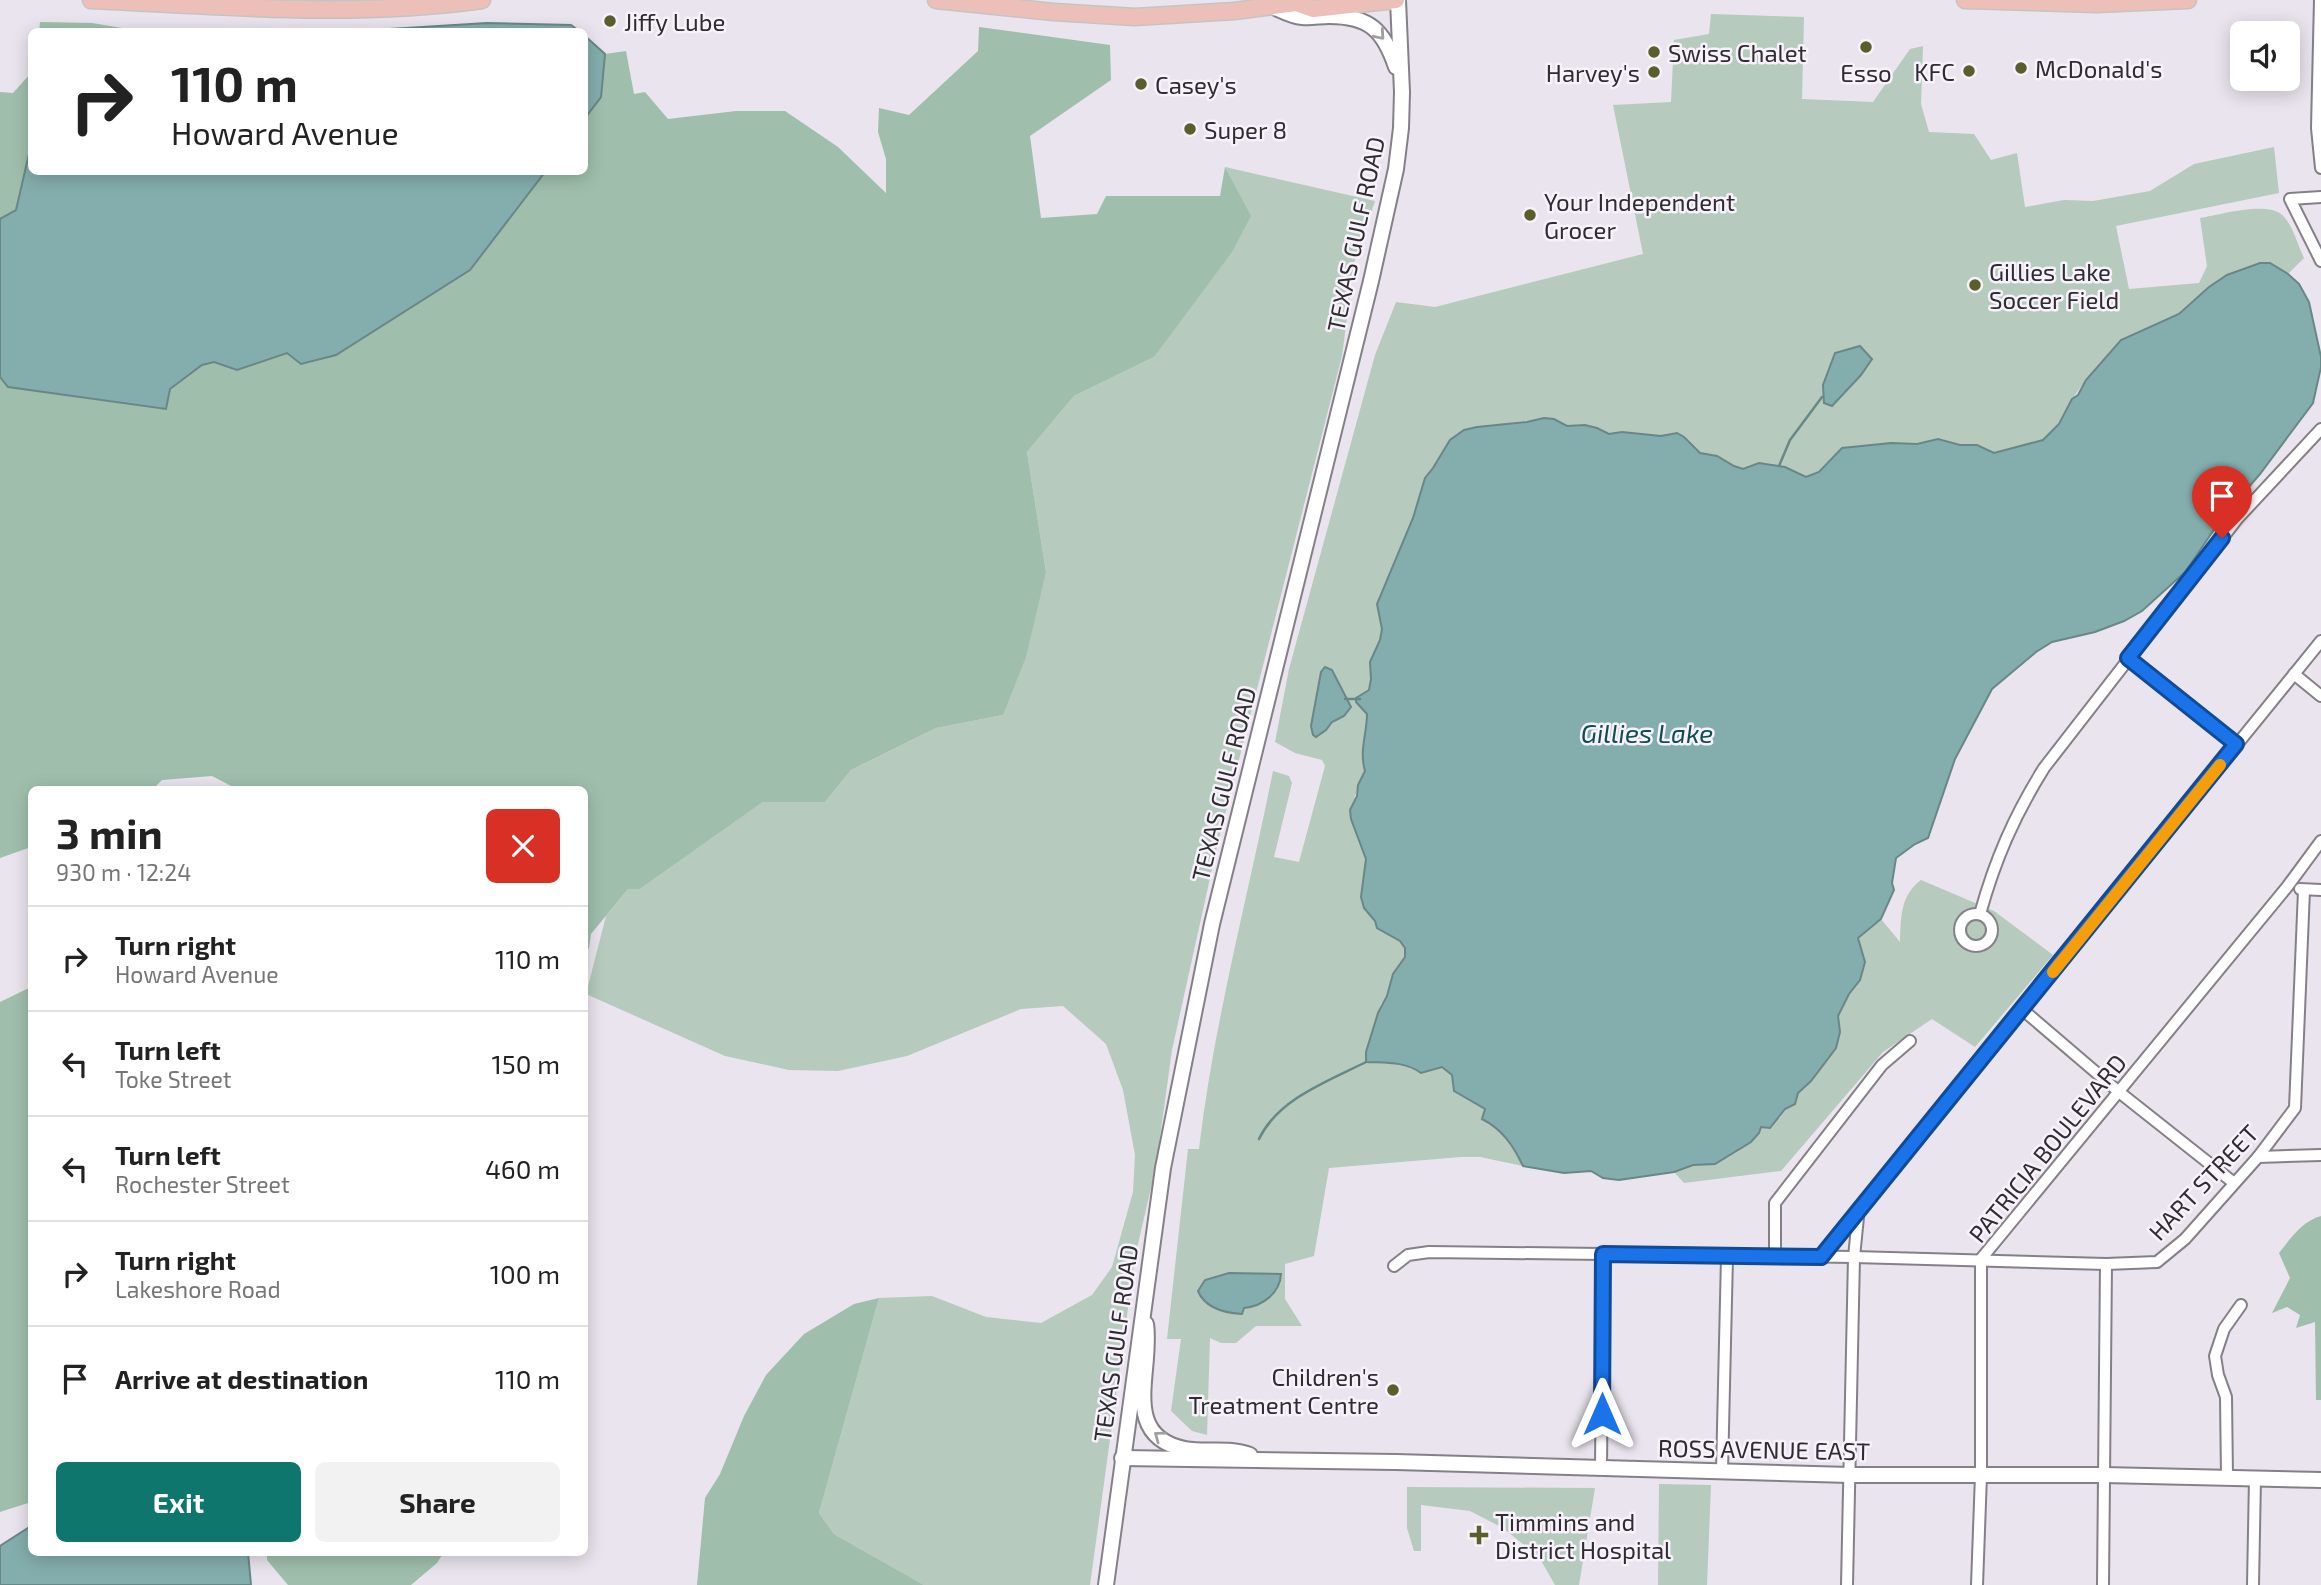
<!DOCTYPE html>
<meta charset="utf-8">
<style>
:root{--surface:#fff;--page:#f2f2f2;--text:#222;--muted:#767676;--line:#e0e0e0;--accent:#0f766e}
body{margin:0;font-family:"Exo 2",sans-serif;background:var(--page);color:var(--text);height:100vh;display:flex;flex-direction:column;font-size:26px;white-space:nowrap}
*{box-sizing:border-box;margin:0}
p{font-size:23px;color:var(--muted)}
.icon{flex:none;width:38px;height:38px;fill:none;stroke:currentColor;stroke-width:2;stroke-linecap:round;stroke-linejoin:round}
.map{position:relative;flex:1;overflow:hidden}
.drawer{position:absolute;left:28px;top:786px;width:560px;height:770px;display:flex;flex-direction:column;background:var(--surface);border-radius:10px;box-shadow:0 4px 18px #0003}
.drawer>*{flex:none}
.hud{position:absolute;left:28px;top:28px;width:560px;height:147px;border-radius:10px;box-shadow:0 4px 18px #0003;background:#fff;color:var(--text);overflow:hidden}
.fabs{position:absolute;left:2230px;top:21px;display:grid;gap:14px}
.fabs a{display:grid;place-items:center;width:70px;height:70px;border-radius:10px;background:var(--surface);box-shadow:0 4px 18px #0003;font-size:35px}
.pin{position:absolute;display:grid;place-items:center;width:60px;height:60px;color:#fff;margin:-72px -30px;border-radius:50% 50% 50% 0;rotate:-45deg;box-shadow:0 0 7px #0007}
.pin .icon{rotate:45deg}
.me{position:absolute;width:77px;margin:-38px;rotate:0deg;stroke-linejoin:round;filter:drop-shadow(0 0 5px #0008)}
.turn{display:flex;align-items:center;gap:24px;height:147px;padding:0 28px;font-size:32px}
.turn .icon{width:91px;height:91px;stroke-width:2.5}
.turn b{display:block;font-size:49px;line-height:60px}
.round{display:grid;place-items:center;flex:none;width:74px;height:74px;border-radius:10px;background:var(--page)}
.summary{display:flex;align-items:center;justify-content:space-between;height:119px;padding:0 28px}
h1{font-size:42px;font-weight:700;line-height:52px}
.action{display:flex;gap:14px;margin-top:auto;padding:14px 28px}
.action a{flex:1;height:80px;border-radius:10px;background:var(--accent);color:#fff;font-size:28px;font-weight:700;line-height:80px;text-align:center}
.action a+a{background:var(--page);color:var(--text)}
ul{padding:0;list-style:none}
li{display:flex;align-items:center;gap:21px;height:105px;padding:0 28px;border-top:2px solid var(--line)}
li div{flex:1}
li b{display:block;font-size:26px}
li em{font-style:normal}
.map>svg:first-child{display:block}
.green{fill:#b6cabd}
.forest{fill:#9fbfac}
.water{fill:#84aead;stroke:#6a8787;stroke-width:2}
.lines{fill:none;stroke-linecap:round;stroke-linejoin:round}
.stream{stroke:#6a8787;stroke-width:2.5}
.minor-casing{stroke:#858088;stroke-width:14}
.secondary-casing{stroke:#858088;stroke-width:18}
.primary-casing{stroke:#c4c4c5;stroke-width:19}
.minor{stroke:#fff;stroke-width:10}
.secondary{stroke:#fff;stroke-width:14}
.primary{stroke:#ecc0b8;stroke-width:16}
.oneway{stroke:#a1a0a1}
.route-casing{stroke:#114b97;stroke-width:18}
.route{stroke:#1a73e8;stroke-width:12}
.slow{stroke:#f59e0b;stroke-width:12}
.poi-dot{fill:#5b5d2a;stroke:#f6f1fa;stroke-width:2.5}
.labels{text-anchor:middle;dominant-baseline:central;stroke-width:5;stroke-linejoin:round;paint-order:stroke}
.poi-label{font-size:24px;fill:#2e2c2f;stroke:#f6f1fa;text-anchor:start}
.street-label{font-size:24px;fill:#2e2c2f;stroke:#f6f1fa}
.water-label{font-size:26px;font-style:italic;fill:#0f4d4e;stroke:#f6f1fa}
</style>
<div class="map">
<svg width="2321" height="1585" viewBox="0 0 2321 1585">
<rect width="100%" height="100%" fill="#e9e4ed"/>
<g class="green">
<path d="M1711 14 1804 17 1802 99 1873 102 1910 49 1923 46 1921 104 1929 132 1974 134 1991 160 2017 153 2025 207 2064 200 2093 201 2150 191 2194 164 2274 147 2279 193 2116 226 2129 289 2199 283 2207 266 2200 218C2221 215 2271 199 2285 218 2294 229 2298 246 2304 258L2288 274 2270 263H2260L2228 275 2209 287 2179 314 2121 340 2086 380 2072 399 2059 424 2043 440 1994 453 1977 445H1960L1938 439 1917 444 1891 443 1842 448 1819 472 1806 477 1785 467 1760 463 1743 469 1734 466 1717 456 1700 453 1684 437 1678 433 1661 436 1622 432 1609 434 1597 428 1585 425 1567 426 1554 418 1516 422 1450 440 1433 468 1425 478 1413 518 1377 604 1382 629 1380 640 1370 662 1371 679 1369 690 1356 702 1367 714C1367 734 1358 750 1365 771 1361 784 1350 803 1351 817 1352 830 1364 843 1366 857 1368 871 1359 886 1362 900 1364 911 1374 918 1377 928L1400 941 1405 948V957L1393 974 1387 996 1381 1004 1366 1052 1367 1062C1386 1063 1405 1061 1421 1073L1442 1067 1452 1075 1455 1091 1485 1109 1482 1119C1502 1130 1513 1145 1523 1166L1480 1157H1461L1329 1168 1314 1256 1285 1264V1299L1302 1326H1256L1236 1343H1221L1210 1338 1207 1435 1192 1431 1171 1411 1181 1339H1167L1188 1149H1199C1214 1021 1248 897 1273 771L1289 776 1292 783 1274 857 1299 862 1325 766 1322 760 1295 753 1275 742 1289 669 1375 355 1396 302 1435 307 1643 254 1613 105 1671 102 1674 40 1709 34Z"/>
<polygon points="1225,167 1375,201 1354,263 1342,356 1218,842 1172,1050 1156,1166 1135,1257 1090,1585 924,1585 834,1534 819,1513 879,1298 932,1296 986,1317 1041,1323 1092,1295 1112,1267 1133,1192 1135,1155 1123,1090 1106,1044 1063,1006 1021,1009 907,1056 838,1071 789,1070 725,1056 586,994 606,916 628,889 640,889 763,802 825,802 851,770 936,728 1003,715 1046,572 1027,452 1074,396 1154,357 1250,216"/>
<path d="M1921 880 1994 911 2053 955 1975 1047 1932 1019 1883 1052 1781 1171 1684 1183 1674 1172 1693 1165 1715 1164 1761 1127 1780 1118 1785 1109 1795 1104 1798 1093 1811 1081 1840 1032 1838 1016 1849 994 1860 980 1858 938 1881 919 1900 942C1901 917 1900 896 1921 880Z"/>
<polygon points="1659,1484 1711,1485 1707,1585 1658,1585"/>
<polygon points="1407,1487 1595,1488 1579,1585 1555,1585 1539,1557 1503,1528 1470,1511 1421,1505 1421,1551 1414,1551 1407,1528"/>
</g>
<g class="forest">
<polygon points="40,22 92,23 128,29 125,32 39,32"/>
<polygon points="979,27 1110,45 1111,80 1030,136 1041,218 1097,214 1106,196 1220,196 1225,167 1251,216 1232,252 1154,357 1074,396 1027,452 1046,572 1026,657 1003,715 936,728 851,770 825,802 763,802 640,889 628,889 591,934 589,948 585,953 584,789 237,789 212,776 162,780 153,789 32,789 31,847 0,858 0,377 8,387 165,409 170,389 202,365 214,362 237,370 287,353 336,355 470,270 545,172 584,172 585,118 601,97 605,54 626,51 634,94 645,92 668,119 736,111 785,111 838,147 886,193 886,159 878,132 879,108 909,115 978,51"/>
<polygon points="31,73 31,145 16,210 0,219 0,92 13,93"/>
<polygon points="31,987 31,1502 0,1512 0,1002"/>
<path d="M2321 1216V1400H2316L2315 1322 2296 1328 2300 1315 2287 1307 2272 1313 2290 1278 2279 1253C2290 1239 2302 1221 2321 1216Z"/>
<polygon points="879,1298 819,1513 834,1534 924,1585 697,1585 705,1498 720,1474 744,1416 766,1375 804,1334 854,1304"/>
<polygon points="267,1552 444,1552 437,1563 411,1585 288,1585 267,1560"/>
</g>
<g class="water">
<polygon points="487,23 571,25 579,31 125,31 128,29 357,31"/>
<polygon points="585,36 605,54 601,97 585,118"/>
<polygon points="31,145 32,172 545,172 470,270 336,355 301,364 287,353 237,370 214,362 202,365 170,389 166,409 8,387 0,377 0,219 16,210"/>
<path d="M2260 263H2270L2288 274 2299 284 2309 302 2321 357V367L2313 403 2260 474 2222 518 2185 572 2142 611 2124 621 2095 632 2052 642 2036 652 1992 689 1955 759 1928 838 1915 844 1896 858 1892 883 1894 890 1881 919 1858 938 1865 962 1860 980 1849 994 1838 1016 1840 1032 1836 1048 1811 1081 1798 1093 1795 1104 1785 1109 1770 1128 1761 1127 1759 1133 1751 1142 1715 1164 1693 1165 1674 1172 1619 1180 1603 1178 1591 1171 1564 1173 1523 1166C1513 1145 1502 1129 1482 1119L1485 1109 1454 1091 1452 1075 1442 1067 1421 1073C1405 1061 1385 1063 1366 1062V1052L1378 1013 1387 996 1393 974 1405 957V948L1400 941 1377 928 1375 921 1364 908 1361 897 1366 859 1351 819 1350 810 1357 796 1358 785 1365 771C1359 750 1367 734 1367 714L1356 702V698L1369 690 1371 679 1370 662 1380 640 1382 629 1377 604 1413 518 1425 478 1433 468 1450 440 1464 430 1477 427 1527 422 1544 418 1554 419 1567 426 1585 425 1597 428 1609 434 1622 432 1661 436 1677 433 1684 437 1700 453 1717 456 1734 466 1743 469 1759 463 1785 467 1806 477 1819 472 1842 448 1891 443 1917 444 1938 439 1960 445H1977L1994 453 2043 440 2059 424 2072 399 2078 395 2086 380 2121 340 2179 314 2209 287 2227 275Z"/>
<polygon points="1860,346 1872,359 1861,375 1832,406 1824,403 1823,385 1835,353"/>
<polygon points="1325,667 1332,670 1351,707 1344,716 1332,722 1326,730 1316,737 1313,735 1311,726 1321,672"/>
<path d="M1229 1273 1281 1274C1280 1293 1263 1306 1244 1308L1242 1314C1225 1313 1205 1308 1198 1291L1205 1280Z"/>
<polygon points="31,1526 32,1552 248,1552 251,1585 0,1585 0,1546"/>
</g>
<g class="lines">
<g class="stream">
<polyline points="1779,466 1790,440 1822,397"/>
<polyline points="1345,699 1360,699"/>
<path d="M1259 1139C1278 1099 1328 1081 1366 1062"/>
</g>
<defs>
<g id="minor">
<polyline points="2320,0 2317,128 2321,168"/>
<polyline points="2321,197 2290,199 2321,261"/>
<polyline points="2128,658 2236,744"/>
<polyline points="2294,674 2321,696"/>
<polyline points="2300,889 2321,890"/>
<circle cx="1976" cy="930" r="16"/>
<path d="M1980 914C1995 860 2014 816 2044 768L2238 518 2321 429"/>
<polyline points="2023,1010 2119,1092 2234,1183"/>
<polyline points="2258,1157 2321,1155"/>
<polyline points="1775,1257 1775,1203 1882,1065 1910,1041"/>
<polyline points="1821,1257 2321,641"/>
<polyline points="1394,1266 1408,1255 1429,1252 1854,1257 2106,1264 2157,1262 2185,1239 2258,1157 2295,1108 2304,890"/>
<polyline points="1601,1468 1603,1254"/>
<polyline points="1722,1471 1727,1257"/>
<polyline points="2227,1477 2226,1397 2218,1375 2215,1356 2224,1329 2241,1305"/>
<polyline points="1847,1585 1854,1257 1859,1207"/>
<polyline points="1977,1585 1981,1475 1981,1259 2287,887 2321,841"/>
<polyline points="2103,1585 2106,1264"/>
<polyline points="2253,1585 2255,1478"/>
</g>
<g id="secondary">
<path d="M1271 6C1281 10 1291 16 1302 17 1311 18 1320 16 1329 16 1370 16 1384 31 1396 67"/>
<path d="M1146 1324C1153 1370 1119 1436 1185 1449 1206 1453 1230 1447 1250 1455"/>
<polyline points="1122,1458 1396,1462 1850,1475 2104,1475 2321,1480"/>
<polyline points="1106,1585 1163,1168 1212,924 1371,281 1396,169 1401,128 1402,92 1398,0"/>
</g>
<g id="primary">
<path d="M91 0C221 6 352 18 482 0"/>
<polyline points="936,0 1054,12 1135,17 1234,11 1296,3 1313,9 1396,0"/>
<polyline points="1965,0 2096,4 2188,0"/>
</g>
</defs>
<use href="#minor" class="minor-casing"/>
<use href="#secondary" class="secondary-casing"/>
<use href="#primary" class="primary-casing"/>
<use href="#minor" class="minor"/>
<use href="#secondary" class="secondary"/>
<use href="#primary" class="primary"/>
</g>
<defs><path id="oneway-chevron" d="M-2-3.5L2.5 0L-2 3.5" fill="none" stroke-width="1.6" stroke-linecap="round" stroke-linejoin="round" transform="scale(1.75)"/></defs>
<g class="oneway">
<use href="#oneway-chevron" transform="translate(1380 35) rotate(49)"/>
<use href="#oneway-chevron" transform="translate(1159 1436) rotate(-143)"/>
</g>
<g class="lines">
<defs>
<polyline id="route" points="1602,1414 1603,1254 1821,1257 2236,744 2128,658 2222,538"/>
</defs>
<use href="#route" class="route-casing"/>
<use href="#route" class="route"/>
<polyline class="slow" points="2053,972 2220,765"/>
</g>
<g class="poi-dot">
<circle cx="610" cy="21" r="7"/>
<circle cx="1866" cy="47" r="7"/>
<circle cx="1654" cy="52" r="7"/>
<circle cx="2021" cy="68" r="7"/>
<circle cx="1969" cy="71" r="7"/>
<circle cx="1654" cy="72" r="7"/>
<circle cx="1141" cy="84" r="7"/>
<circle cx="1190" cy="129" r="7"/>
<circle cx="1530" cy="215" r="7"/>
<circle cx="1975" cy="285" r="7"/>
<circle cx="1393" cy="1390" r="7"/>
<path d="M1475.5 1524.5h7v7h7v7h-7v7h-7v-7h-7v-7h7z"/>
</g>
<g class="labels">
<g class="poi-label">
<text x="624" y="21">Jiffy Lube</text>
<text x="1668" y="52">Swiss Chalet</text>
<text x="2035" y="68">McDonald's</text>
<text x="1955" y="71" text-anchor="end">KFC</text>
<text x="1640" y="72" text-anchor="end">Harvey's</text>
<text x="1866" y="72" text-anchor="middle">Esso</text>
<text x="1155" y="84">Casey's</text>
<text x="1204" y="129">Super 8</text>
<text x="1544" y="201">Your Independent<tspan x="1544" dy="28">Grocer</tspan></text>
<text x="1989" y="271">Gillies Lake<tspan x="1989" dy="28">Soccer Field</tspan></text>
<text x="1379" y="1376" text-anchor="end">Children's<tspan x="1379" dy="28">Treatment Centre</tspan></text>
<text x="1495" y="1521">Timmins and<tspan x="1495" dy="28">District Hospital</tspan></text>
</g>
<g class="street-label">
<text transform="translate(1355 234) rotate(-78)">TEXAS GULF ROAD</text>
<text transform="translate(1223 784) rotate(-76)">TEXAS GULF ROAD</text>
<text transform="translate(2047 1148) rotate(-51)">PATRICIA BOULEVARD</text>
<text transform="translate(2203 1182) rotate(-47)">HART STREET</text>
<text transform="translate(1115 1343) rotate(-82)">TEXAS GULF ROAD</text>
<text transform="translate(1764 1449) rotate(1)">ROSS AVENUE EAST</text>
</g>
<g class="water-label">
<text x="1647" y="732">Gillies Lake</text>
</g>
</g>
</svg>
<div class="fabs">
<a><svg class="icon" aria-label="sound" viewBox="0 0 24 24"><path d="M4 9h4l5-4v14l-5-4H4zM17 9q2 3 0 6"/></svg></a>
</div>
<div class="pin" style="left:2222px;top:538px;background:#d93025"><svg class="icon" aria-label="arrive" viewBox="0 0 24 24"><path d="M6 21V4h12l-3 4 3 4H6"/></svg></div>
<svg class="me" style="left:1602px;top:1414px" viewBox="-20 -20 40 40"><path d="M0-17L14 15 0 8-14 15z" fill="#1a73e8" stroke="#fff" stroke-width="4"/></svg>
<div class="hud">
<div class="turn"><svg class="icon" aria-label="right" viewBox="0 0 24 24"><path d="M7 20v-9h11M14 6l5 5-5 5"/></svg><div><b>110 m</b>Howard Avenue</div></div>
</div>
<section class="drawer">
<div class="summary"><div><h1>3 min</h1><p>930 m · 12:24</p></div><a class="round" style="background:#d93025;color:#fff"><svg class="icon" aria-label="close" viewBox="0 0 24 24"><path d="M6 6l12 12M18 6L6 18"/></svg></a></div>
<ul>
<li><svg class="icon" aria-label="right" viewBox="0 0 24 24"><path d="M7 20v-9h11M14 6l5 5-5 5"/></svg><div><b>Turn right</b><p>Howard Avenue</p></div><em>110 m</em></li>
<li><svg class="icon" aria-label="left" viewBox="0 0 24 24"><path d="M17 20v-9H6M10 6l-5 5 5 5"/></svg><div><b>Turn left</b><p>Toke Street</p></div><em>150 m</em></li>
<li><svg class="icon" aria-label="left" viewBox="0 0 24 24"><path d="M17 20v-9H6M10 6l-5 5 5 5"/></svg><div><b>Turn left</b><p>Rochester Street</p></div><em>460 m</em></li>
<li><svg class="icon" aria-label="right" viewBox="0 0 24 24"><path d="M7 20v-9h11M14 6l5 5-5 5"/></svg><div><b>Turn right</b><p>Lakeshore Road</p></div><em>100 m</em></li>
<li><svg class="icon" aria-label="arrive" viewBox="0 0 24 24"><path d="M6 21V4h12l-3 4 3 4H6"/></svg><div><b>Arrive at destination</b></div><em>110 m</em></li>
</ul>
<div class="action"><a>Exit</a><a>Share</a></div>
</section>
</div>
